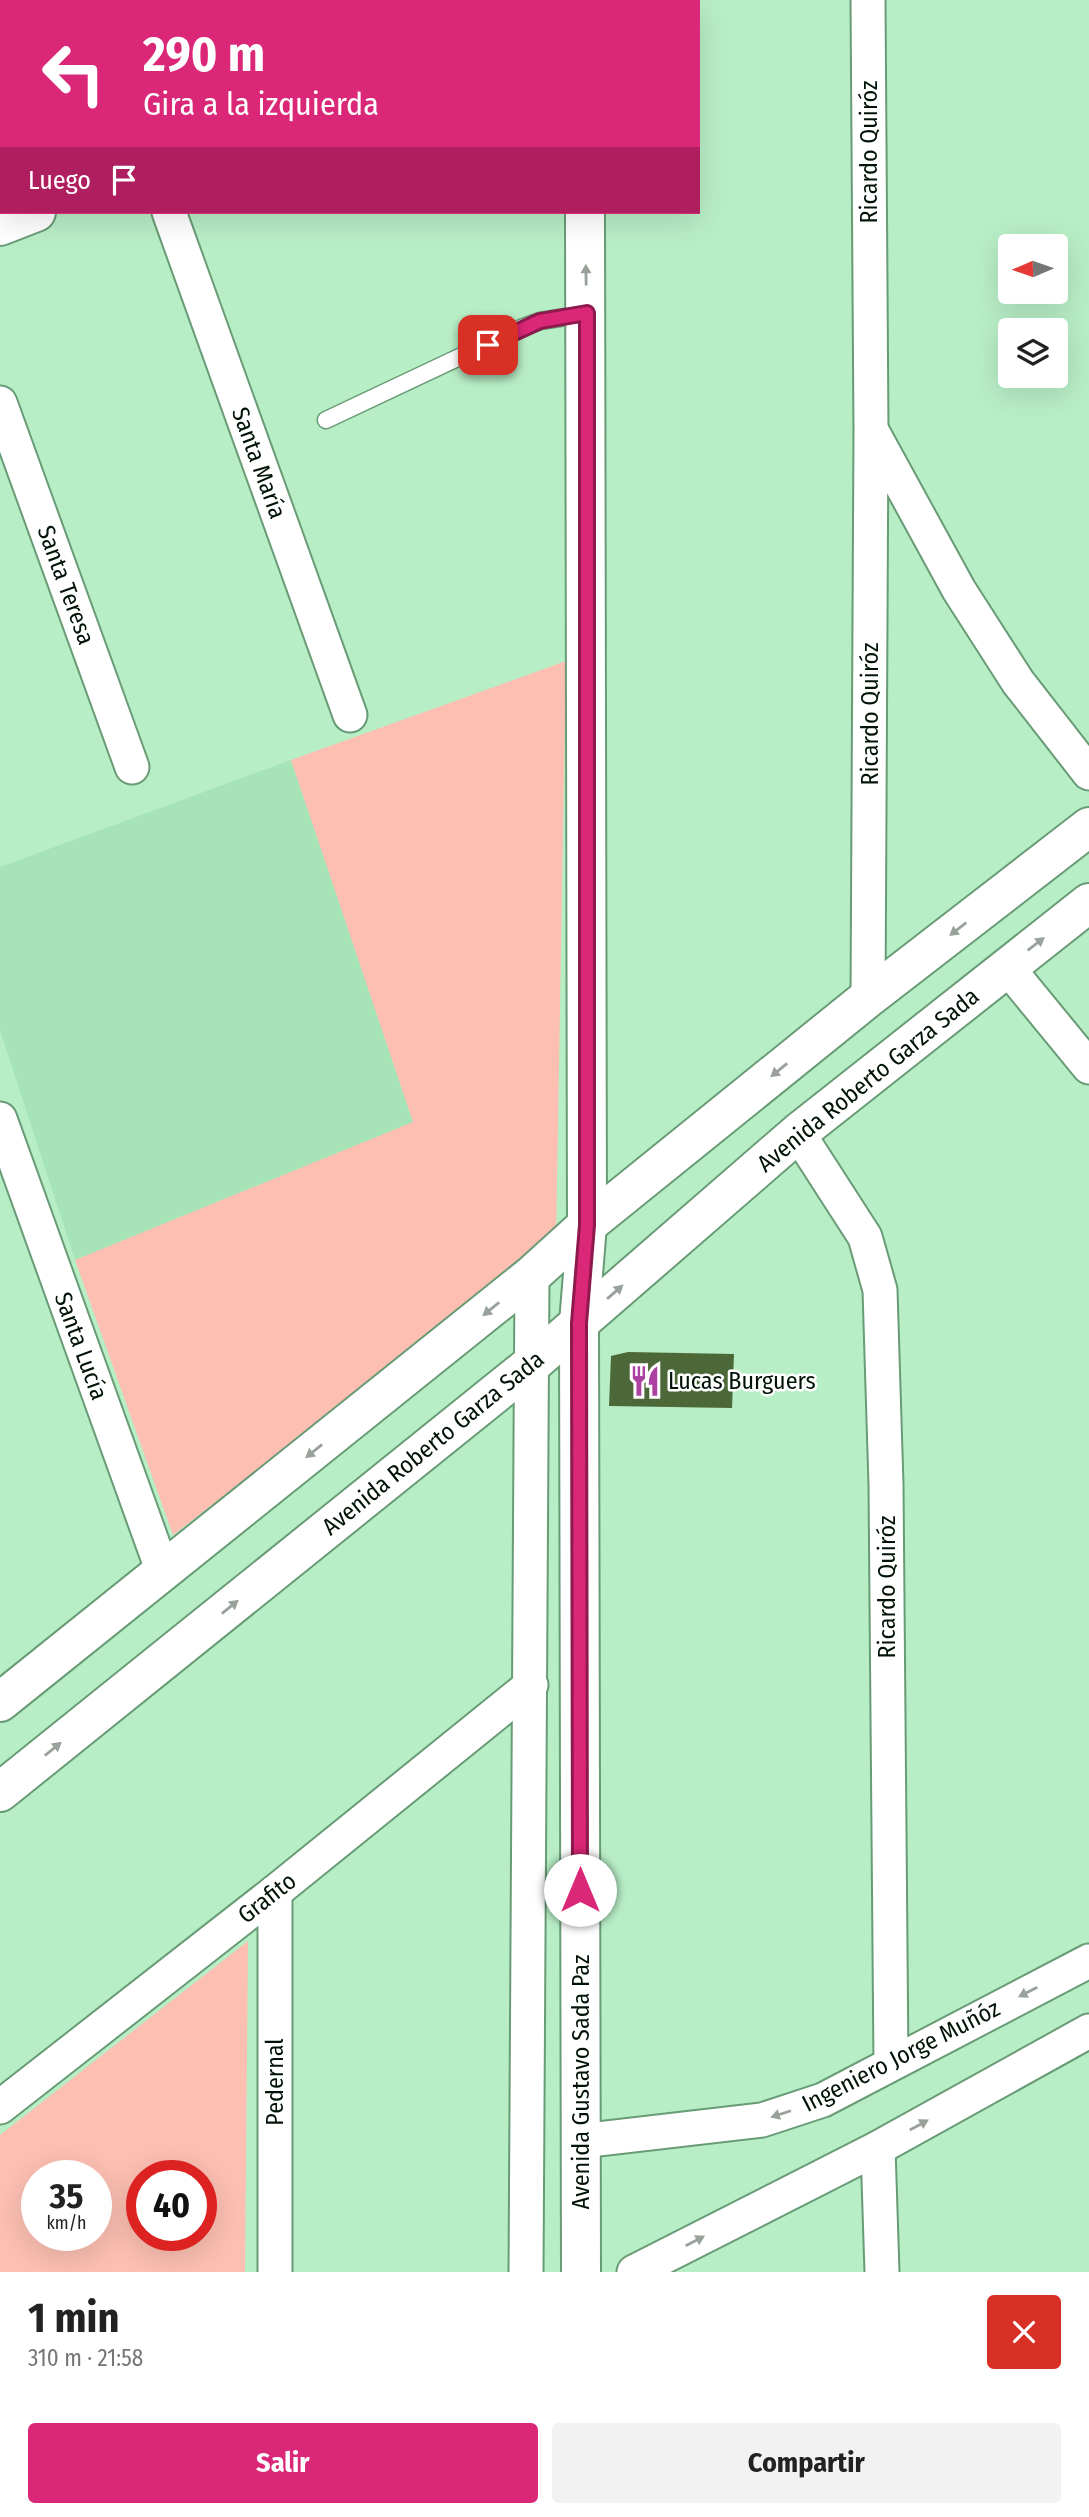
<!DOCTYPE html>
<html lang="es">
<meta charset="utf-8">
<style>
:root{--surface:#fff;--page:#f2f2f2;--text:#222;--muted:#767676;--accent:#db2777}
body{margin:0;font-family:"Fira Sans Condensed",sans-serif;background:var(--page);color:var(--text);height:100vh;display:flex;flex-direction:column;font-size:26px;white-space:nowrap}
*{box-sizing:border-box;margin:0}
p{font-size:23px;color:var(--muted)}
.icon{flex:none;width:38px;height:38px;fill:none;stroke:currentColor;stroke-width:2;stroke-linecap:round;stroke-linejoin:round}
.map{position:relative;height:2272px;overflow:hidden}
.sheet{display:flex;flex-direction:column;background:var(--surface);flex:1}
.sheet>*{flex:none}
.guide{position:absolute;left:0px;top:0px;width:700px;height:214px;box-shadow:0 7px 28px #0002;background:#db2777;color:#fff;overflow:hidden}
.needle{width:46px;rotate:268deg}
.tools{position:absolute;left:998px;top:234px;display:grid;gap:14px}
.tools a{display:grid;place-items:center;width:70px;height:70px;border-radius:7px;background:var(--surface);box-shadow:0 7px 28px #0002;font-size:35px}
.speed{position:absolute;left:21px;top:2160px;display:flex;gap:14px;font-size:35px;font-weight:700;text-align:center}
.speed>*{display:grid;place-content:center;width:91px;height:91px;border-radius:50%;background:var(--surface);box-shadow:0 7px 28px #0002;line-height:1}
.speed small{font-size:18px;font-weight:400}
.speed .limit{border:10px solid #d22;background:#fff;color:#111}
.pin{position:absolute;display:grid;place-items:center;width:60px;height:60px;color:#fff;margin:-30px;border-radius:14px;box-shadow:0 4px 10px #0006}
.me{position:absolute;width:77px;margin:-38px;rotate:0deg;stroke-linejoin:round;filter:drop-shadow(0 0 5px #0008)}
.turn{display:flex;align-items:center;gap:24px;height:147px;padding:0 28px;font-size:32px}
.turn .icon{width:91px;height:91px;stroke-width:2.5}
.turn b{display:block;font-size:49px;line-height:60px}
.then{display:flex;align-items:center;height:66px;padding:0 28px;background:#0003;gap:14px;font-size:26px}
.round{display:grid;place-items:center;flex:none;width:74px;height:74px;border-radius:7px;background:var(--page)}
.headline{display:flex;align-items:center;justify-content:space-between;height:119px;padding:0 28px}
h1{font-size:42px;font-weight:700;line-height:52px}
.cta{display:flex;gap:14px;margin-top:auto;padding:14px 28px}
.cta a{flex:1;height:80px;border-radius:7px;background:var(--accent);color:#fff;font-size:28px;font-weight:700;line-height:80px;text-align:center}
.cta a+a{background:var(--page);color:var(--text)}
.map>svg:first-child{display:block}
.built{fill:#a6e3b6}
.green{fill:#fcbfb2;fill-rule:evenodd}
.building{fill:#4d6838}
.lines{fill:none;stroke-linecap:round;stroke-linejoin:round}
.lane-casing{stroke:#689b76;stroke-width:19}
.street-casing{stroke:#689b76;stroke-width:37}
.secondary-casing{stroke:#689b76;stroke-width:42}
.lane{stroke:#fff;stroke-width:16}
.street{stroke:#fff;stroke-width:33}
.secondary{stroke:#fff;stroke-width:38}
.oneway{fill:#99a19b}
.route-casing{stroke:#8e194d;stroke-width:18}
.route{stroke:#db2777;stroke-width:12}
.labels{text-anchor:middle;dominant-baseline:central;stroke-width:5;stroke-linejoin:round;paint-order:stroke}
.street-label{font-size:24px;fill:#011306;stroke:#fff}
.poi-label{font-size:24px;fill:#011306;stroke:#fff;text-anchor:start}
</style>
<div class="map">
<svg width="1089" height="2272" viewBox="0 0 1089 2272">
<rect width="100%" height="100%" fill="#b8eec6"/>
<polygon class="built" points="291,760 414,1122 75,1260 0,1030 0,867"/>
<g class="green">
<polygon points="566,661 556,1239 173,1535 75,1260 413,1122 291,760"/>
<path d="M248 1941 245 2272H0V2135ZM37 2175H96V2235H37ZM142 2175H201V2235H142Z"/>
</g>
<polygon class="building" points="628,1352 734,1354 732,1408 609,1406 611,1356"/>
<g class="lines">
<defs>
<polyline id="lane" points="326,420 521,328 540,321 585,314"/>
<g id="street">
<polyline points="92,0 92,2"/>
<polyline points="342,0 342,2"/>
<polyline points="868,0 871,430 868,998"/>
<polyline points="169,212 350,715"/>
<polyline points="0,403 132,767"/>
<polyline points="873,433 959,590 1018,682 1089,773"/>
<polyline points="1007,967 1089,1067"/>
<polyline points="0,1119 163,1572"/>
<polyline points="798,1133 865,1237 880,1290 886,1485 891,2063"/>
<polyline points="275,1892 275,2272"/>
<polyline points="0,2107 275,1892 531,1685"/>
<polyline points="581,2141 762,2120 823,2100 1089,1961"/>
<polyline points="878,2148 882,2272"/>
<polyline points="526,2272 532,1275"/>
<polyline points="634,2272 878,2148 1089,2031"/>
</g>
<g id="secondary">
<polyline points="581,0 581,2"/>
<polyline points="387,2 391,0"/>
<polyline points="537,2 541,0"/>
<polyline points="0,166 2,165"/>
<polyline points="0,226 36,212"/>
<polyline points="0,1702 532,1275 587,1225 868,998 1089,827"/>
<polyline points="0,1792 533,1363 798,1133 1089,903"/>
<polyline points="581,2272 579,1323 587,1225 585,212"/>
</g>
</defs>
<use href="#lane" class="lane-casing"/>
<use href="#street" class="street-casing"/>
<use href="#secondary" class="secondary-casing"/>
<use href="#lane" class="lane"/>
<use href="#street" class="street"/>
<use href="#secondary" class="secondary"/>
</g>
<defs><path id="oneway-solid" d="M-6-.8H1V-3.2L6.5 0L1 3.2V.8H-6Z" transform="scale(1.75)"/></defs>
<g class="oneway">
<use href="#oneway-solid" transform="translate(586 275) rotate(-91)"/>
<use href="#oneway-solid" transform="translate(958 929) rotate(142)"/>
<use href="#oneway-solid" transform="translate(1036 944) rotate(-38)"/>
<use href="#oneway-solid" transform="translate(779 1070) rotate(141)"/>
<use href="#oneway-solid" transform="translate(615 1292) rotate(-41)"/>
<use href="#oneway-solid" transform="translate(491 1309) rotate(141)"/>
<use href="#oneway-solid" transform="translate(314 1451) rotate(141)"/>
<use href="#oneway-solid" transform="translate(230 1607) rotate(-39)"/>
<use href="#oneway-solid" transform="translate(53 1749) rotate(-39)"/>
<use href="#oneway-solid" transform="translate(1028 1992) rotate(153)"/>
<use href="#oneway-solid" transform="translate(781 2114) rotate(162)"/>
<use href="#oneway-solid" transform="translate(919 2125) rotate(-29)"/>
<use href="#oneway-solid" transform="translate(695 2241) rotate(-27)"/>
</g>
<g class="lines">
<defs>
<polyline id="route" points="488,345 540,321 587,313 587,1225 579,1323 580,1890"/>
</defs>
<use href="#route" class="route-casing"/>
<use href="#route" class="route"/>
</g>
<defs>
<symbol id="restaurant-bare" viewBox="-9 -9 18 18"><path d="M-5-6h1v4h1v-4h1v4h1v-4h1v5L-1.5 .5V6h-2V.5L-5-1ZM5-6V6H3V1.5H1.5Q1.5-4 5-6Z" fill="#ad41a1" stroke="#fff" stroke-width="2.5" paint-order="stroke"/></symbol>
</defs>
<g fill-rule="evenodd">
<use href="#restaurant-bare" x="623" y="1359" width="44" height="44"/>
</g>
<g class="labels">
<g class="street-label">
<text transform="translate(869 152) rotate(-90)">Ricardo Quiróz</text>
<text transform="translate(259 463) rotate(70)">Santa María</text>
<text transform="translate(66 585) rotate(70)">Santa Teresa</text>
<text transform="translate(870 714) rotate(-90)">Ricardo Quiróz</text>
<text transform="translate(868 1080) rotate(-39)">Avenida Roberto Garza Sada</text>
<text transform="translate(81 1346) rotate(70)">Santa Lucía</text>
<text transform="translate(433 1443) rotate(-39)">Avenida Roberto Garza Sada</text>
<text transform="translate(887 1587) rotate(-90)">Ricardo Quiróz</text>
<text transform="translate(267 1898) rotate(-38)">Grafito</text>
<text transform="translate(901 2056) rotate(-27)">Ingeniero Jorge Muñóz</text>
<text transform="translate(275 2082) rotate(-90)">Pedernal</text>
<text transform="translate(581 2082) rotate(-90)">Avenida Gustavo Sada Paz</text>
</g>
<g class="poi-label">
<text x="668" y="1381">Lucas Burguers</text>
</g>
</g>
</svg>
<div class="tools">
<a><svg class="needle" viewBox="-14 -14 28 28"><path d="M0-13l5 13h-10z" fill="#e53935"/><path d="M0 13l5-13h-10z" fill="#767676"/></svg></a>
<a><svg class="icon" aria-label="layers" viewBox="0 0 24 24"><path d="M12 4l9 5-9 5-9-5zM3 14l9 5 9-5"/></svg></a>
</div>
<div class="speed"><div>35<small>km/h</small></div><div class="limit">40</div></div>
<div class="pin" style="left:488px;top:345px;background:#d93025"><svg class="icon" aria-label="arrive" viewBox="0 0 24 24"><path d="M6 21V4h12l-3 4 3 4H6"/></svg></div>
<svg class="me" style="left:580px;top:1890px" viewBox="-20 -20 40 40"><circle r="19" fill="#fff"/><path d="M0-13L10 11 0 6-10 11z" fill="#db2777"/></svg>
<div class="guide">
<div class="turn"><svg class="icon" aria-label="left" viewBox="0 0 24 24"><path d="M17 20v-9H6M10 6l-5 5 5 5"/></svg><div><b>290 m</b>Gira a la izquierda</div></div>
<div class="then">Luego<svg class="icon" aria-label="arrive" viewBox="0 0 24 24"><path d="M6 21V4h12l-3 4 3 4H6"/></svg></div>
</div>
</div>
<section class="sheet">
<div class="headline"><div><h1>1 min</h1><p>310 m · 21:58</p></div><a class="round" style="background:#d93025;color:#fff"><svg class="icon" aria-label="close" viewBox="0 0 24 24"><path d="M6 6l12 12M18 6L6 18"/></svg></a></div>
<div class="cta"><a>Salir</a><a>Compartir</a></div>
</section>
